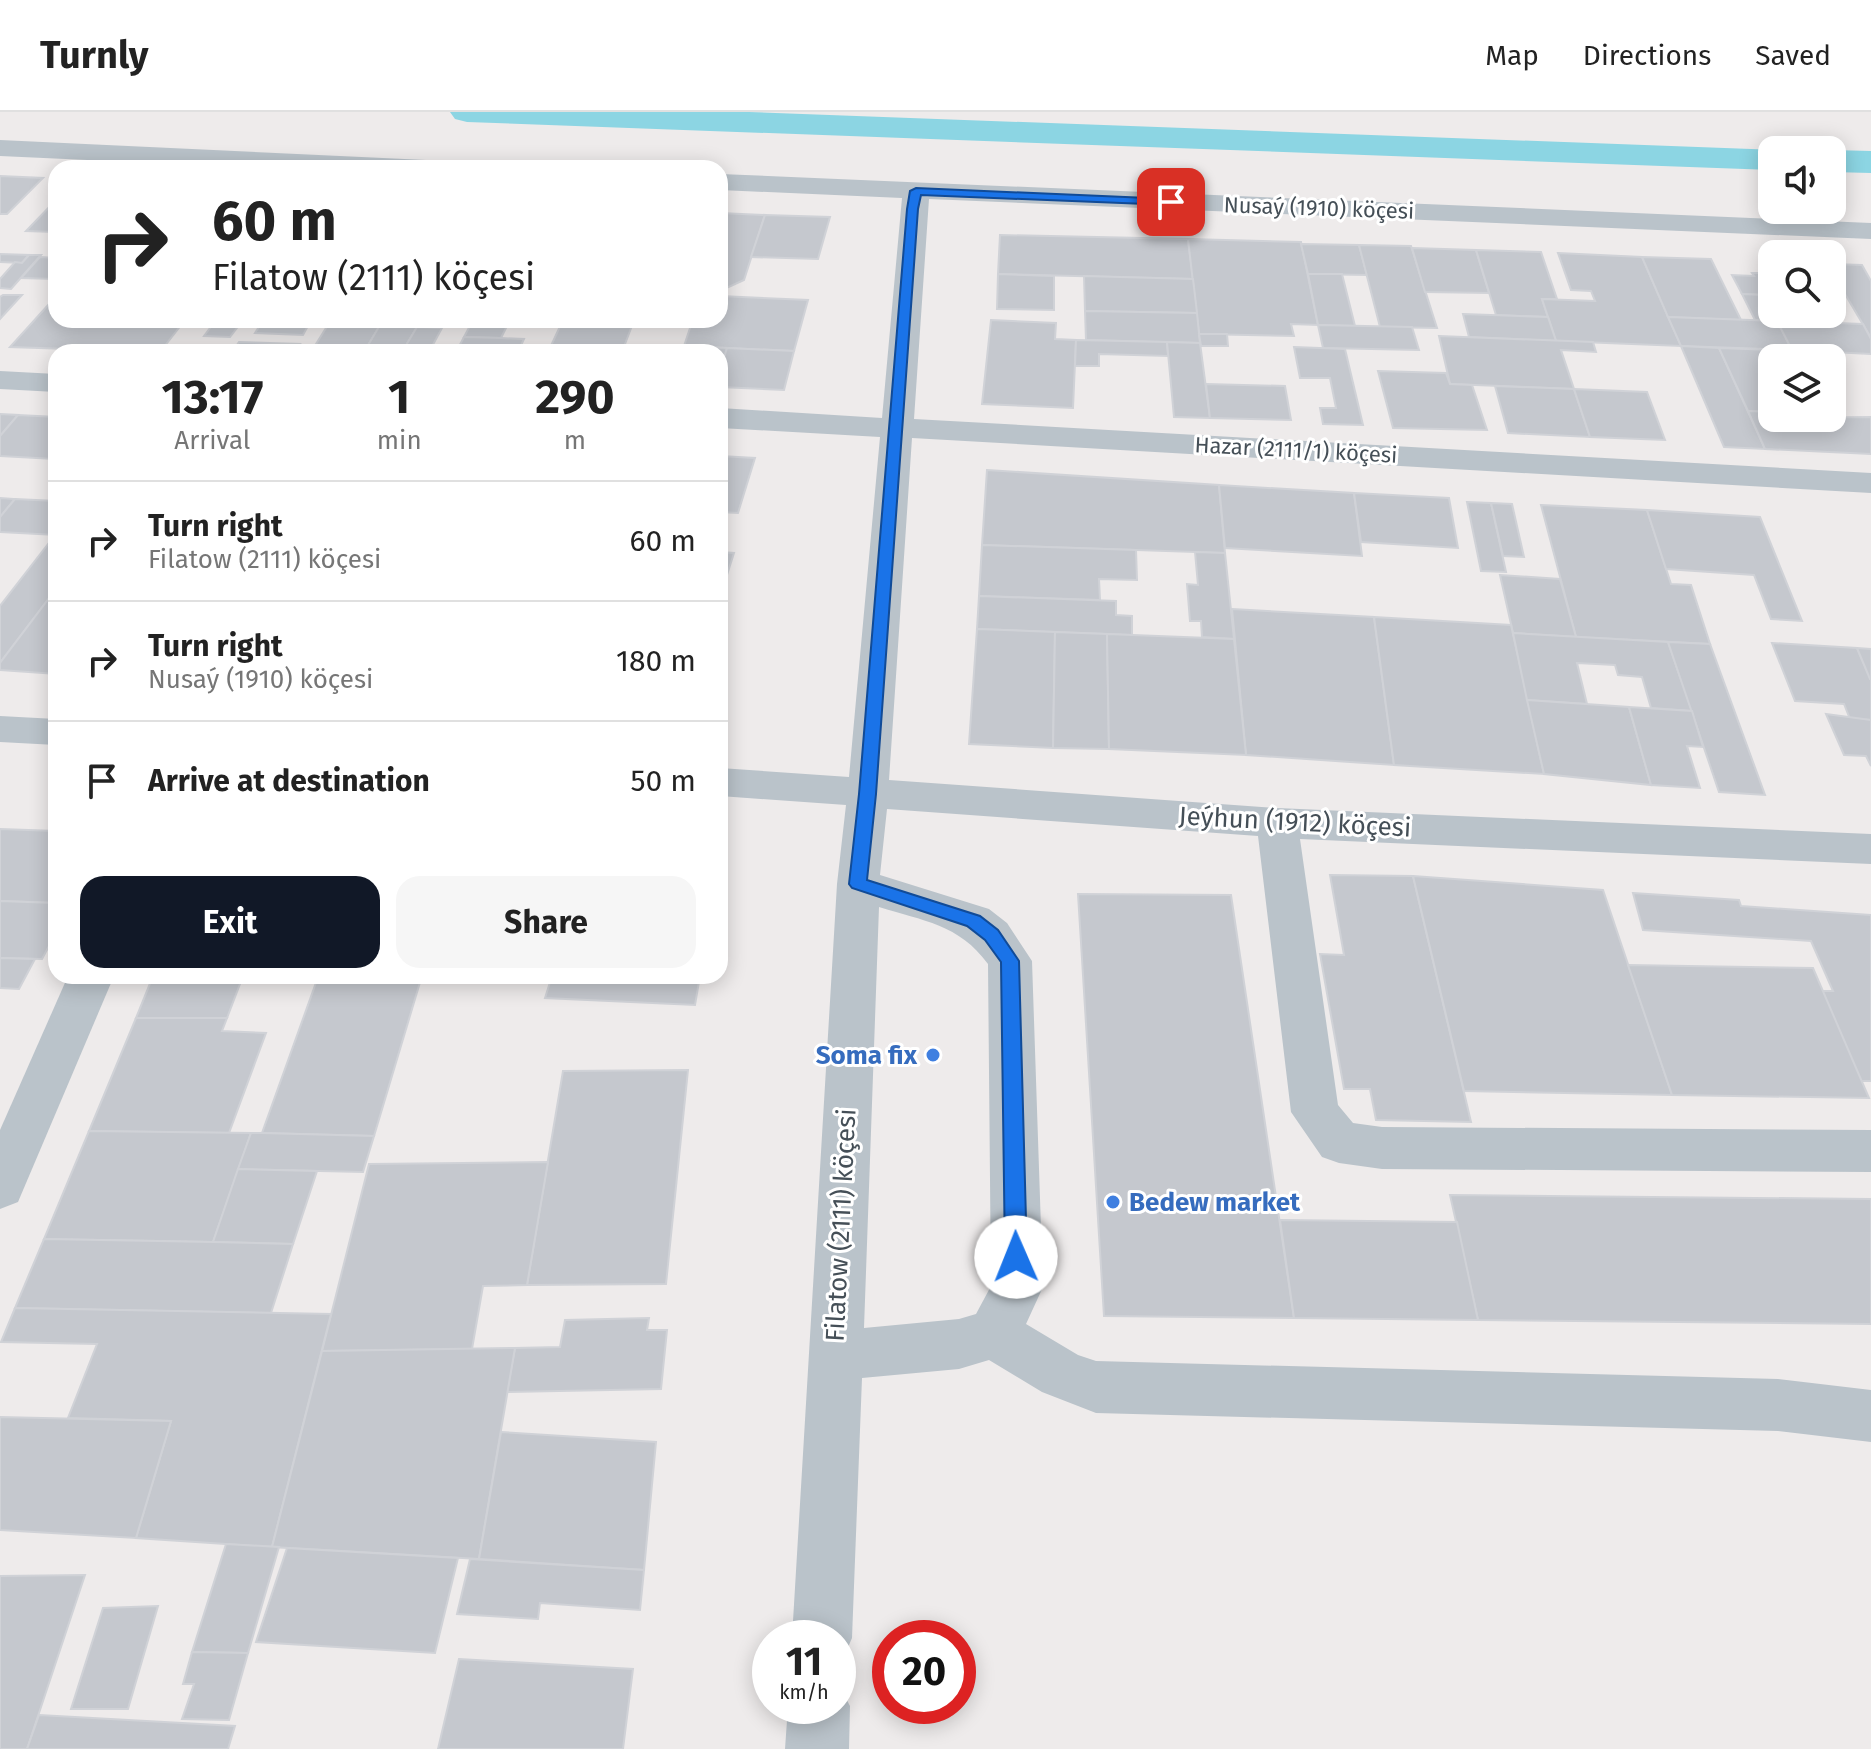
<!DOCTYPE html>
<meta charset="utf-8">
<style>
:root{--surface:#fff;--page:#f6f6f6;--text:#222;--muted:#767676;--line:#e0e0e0;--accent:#111827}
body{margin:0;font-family:"Fira Sans",sans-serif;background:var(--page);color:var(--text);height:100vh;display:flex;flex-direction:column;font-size:30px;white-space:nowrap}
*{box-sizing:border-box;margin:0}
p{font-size:26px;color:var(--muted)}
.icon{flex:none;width:44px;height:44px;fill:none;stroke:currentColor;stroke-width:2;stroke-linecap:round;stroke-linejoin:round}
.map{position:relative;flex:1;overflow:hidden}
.drawer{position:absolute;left:48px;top:232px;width:680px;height:640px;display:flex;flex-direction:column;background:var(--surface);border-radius:24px;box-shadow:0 4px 20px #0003}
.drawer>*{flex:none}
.banner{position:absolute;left:48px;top:48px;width:680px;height:168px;border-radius:24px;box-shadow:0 4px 20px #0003;background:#fff;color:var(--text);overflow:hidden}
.controls{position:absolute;left:1758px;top:24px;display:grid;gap:16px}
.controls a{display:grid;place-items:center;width:88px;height:88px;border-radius:16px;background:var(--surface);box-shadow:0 4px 20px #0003;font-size:40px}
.speed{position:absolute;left:752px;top:1508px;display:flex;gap:16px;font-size:40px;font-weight:700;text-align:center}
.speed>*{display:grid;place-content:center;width:104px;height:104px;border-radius:50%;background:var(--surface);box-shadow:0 4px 20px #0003;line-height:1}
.speed small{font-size:20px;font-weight:400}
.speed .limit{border:12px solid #d22;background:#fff;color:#111}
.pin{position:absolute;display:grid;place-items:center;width:68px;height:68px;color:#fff;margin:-34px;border-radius:16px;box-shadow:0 4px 12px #0006}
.me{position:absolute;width:88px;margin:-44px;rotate:359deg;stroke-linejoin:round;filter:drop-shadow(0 0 6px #0008)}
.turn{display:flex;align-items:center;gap:28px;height:168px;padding:0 32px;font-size:36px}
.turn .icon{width:104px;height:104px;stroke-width:2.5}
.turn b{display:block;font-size:56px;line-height:68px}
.eta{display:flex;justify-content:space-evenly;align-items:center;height:136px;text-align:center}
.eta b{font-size:48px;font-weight:700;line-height:56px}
.primary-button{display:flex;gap:16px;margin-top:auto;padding:16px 32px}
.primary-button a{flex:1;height:92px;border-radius:24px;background:var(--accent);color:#fff;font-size:32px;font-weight:700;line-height:92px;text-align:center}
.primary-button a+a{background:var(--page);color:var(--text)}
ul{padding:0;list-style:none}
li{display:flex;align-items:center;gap:24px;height:120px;padding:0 32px;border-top:2px solid var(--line)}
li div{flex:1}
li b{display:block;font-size:30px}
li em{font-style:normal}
header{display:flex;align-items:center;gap:48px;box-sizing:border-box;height:112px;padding:0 40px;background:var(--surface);border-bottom:2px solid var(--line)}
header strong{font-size:38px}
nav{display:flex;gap:44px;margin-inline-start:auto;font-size:28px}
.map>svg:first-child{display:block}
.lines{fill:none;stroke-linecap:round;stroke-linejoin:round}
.canal{fill:#8cd5e3;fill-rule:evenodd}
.building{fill:#c5c8ce;stroke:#d0d2d7;stroke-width:2}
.minor{fill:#bac3ca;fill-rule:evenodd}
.route{fill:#1a73e8;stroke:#114b97;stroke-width:2}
.shop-dot{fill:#3f7fe0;stroke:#fff;stroke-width:3}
.labels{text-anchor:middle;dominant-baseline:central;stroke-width:6;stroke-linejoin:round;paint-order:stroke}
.far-street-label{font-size:22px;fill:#454f57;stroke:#fff}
.street-label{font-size:26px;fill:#454f57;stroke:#fff}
.shop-label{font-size:26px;font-weight:bold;fill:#366cbe;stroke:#fff;text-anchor:end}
</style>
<header>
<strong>Turnly</strong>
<nav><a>Map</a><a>Directions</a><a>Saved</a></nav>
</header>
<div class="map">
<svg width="1871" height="1637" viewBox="0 0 1871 1637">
<rect width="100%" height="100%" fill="#eeebeb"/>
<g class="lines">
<g class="canal">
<polygon points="450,0 749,0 1778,38 1772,38 1772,58 467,10 455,7"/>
<polygon points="1832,38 1871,39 1871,61 1832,60"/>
</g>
</g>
<g class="building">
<polygon points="0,64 43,66 7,102 0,102"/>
<polygon points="56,88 56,120 26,119"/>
<polygon points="720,101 765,103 744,168 720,179"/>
<polygon points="765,103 830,105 818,147 751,145"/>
<polygon points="1000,123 1188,127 1193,167 998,162"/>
<polygon points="1188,127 1301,130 1318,213 1291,212 1294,224 1199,222"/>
<polygon points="1301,132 1359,133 1367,163 1308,162"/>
<polygon points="1359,133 1411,134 1437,216 1380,215"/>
<polygon points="1412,136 1476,138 1489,181 1425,180"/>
<polygon points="1476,138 1541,140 1557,187 1542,187 1548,205 1496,203"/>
<polygon points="1558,141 1642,145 1681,234 1556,229 1542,187 1595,189 1591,179 1571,178"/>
<polygon points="0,142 29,143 22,151 0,150"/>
<polygon points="29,143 41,143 11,177 0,176 0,167 15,150 22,151"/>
<polygon points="40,145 56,146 56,167 21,166"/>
<polygon points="1642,145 1711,147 1741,208 1668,205"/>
<polygon points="1832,152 1862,153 1871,169 1871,226 1832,160"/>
<polygon points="1752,161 1772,161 1772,195 1764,183 1742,182 1732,163 1754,164"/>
<polygon points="998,162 1054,164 1054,198 997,197"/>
<polygon points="1308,162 1342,162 1355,214 1318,213"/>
<polygon points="1084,164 1193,167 1197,201 1085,199"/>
<polygon points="1742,182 1764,183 1777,209 1755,208"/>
<polygon points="3,183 22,183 0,207 0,185"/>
<polygon points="720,184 808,188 794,239 684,234 691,213 676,212 678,208 720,208"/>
<polygon points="49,192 56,192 56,208 185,208 160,240 10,235"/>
<polygon points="1085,199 1197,201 1200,231 1086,228"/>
<polygon points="1463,202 1548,205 1556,229 1469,225"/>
<polygon points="1668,205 1777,209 1792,238 1681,234"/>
<polygon points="216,208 243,208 230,225 204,224"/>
<polygon points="331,208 383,208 364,240 311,240"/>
<polygon points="383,208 421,208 402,240 364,240"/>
<polygon points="473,208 510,208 501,226 464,225"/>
<polygon points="563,208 585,209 633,211 622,240 548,240"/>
<polygon points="991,208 1056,211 1055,227 1076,228 1073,296 982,292"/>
<polygon points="1777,209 1863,212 1871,227 1871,242 1792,238"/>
<polygon points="262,210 309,212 303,223 255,221"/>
<polygon points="1318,213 1412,215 1419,238 1323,236"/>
<polygon points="417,215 442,216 429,240 402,240"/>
<polygon points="1199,222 1227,222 1228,234 1201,234"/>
<polygon points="1439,224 1593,230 1596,240 1561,238 1574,277 1450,272"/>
<polygon points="464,225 501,226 524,227 518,240 456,240"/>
<polygon points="1076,228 1167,230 1168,244 1099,242 1099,254 1075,254"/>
<polygon points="239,230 300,232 295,240 232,240"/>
<polygon points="1167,230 1200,231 1210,306 1174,305"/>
<polygon points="669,234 684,234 727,236 720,259 720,240 666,240"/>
<polygon points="1681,234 1719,236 1765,337 1724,335"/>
<polygon points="1294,235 1345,237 1363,313 1323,312 1320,296 1336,296 1330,266 1300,266"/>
<polygon points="727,236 794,239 784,278 720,275 720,259"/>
<polygon points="1719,236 1803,239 1807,246 1772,246 1772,300 1748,299"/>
<polygon points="1378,259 1446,261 1450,272 1472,273 1487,318 1393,316"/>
<polygon points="1206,272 1285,274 1291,308 1210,306"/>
<polygon points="1495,274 1574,277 1590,325 1508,321"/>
<polygon points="1574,277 1647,280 1665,328 1590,325"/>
<polygon points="1748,299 1772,300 1772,306 1871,305 1871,342 1765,337"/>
<polygon points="0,302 18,303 0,324"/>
<polygon points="18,303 56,305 54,347 0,344 0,324"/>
<polygon points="720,344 755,346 738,401 720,400"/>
<polygon points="987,358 1219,373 1225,441 982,433"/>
<polygon points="1219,373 1354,381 1362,444 1225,436"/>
<polygon points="1354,381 1449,386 1458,436 1361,430"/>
<polygon points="0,386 15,387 0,405"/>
<polygon points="15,387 56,389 56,423 0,420 0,405"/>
<polygon points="1467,390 1491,391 1506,460 1481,459"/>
<polygon points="1491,391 1512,392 1524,445 1503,444"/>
<polygon points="1541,393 1647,398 1671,472 1691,473 1710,532 1576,525"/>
<polygon points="1647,398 1760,405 1802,509 1771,507 1754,463 1666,457"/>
<polygon points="55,423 56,477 0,551 0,494"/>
<polygon points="982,433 1136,438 1137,468 1099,467 1100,488 979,484"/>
<polygon points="720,440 734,441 720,485"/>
<polygon points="1195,440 1225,441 1234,527 1202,525 1201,509 1190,509 1187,472 1198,473"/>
<polygon points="1500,463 1560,467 1576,525 1513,521"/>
<polygon points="56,477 56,562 0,558 0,551"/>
<polygon points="979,484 1116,489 1116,503 1132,504 1132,523 977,517"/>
<polygon points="1232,497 1374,505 1394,653 1246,643"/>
<polygon points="1374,505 1511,513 1544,662 1394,653"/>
<polygon points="977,517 1055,520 1053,636 969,632"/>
<polygon points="1055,520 1107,522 1109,637 1053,636"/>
<polygon points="1513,521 1668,530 1692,599 1651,596 1642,565 1618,563 1615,553 1577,551 1587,592 1527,588"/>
<polygon points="1107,522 1234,527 1246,643 1109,637"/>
<polygon points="1668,530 1710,532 1765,683 1719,680"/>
<polygon points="1772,531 1857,536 1871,568 1871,608 1850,607 1844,592 1795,589"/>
<polygon points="1857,536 1871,537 1871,567 1870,567"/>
<polygon points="1527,588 1629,595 1651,673 1544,662"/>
<polygon points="1629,595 1692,599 1703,635 1687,634 1700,676 1651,673"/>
<polygon points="1826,602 1871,608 1871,654 1866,644 1844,643"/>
<polygon points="0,717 56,719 56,791 0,789"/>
<polygon points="1330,763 1413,764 1471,1010 1376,1008 1370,977 1344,977 1320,842 1344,843"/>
<polygon points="1413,764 1603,778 1672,983 1464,979"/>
<polygon points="1633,781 1739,788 1741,794 1871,803 1871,969 1861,969 1822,879 1833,879 1811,829 1643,818"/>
<polygon points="1078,782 1231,783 1294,1206 1104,1204"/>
<polygon points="0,789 56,791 56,821 42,847 0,846"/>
<polygon points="0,846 35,847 19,877 0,876"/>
<polygon points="1628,853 1813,856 1869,986 1672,983"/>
<polygon points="153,864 243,864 227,906 136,906"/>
<polygon points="552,864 700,864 695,893 545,886"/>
<polygon points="318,865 421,867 374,1024 262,1021"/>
<polygon points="136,906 227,906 222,919 266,921 229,1021 89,1019"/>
<polygon points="688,958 666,1172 527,1173 563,959"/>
<polygon points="89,1019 251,1021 213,1130 44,1127"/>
<polygon points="251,1021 262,1021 374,1024 363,1060 238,1057"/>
<polygon points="548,1050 527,1173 483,1174 472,1237 322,1239 369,1052"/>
<polygon points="238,1057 317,1059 293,1132 213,1130"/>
<polygon points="1450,1083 1871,1087 1871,1212 1478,1208"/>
<polygon points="1280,1108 1457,1110 1478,1208 1294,1206"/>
<polygon points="44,1127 213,1130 293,1132 271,1201 15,1196"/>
<polygon points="15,1196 331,1202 272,1435 136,1426 171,1309 68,1306 97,1232 1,1230"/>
<polygon points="649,1206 647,1218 667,1218 661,1277 507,1280 515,1236 560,1235 565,1208"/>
<polygon points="515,1236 479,1447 272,1435 322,1239"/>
<polygon points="0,1305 171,1309 136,1426 0,1418"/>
<polygon points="501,1320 656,1330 644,1458 479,1447"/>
<polygon points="226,1432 279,1435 248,1541 192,1540"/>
<polygon points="287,1436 458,1446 435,1541 256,1530"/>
<polygon points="470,1447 644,1458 640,1498 540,1491 538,1507 457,1502"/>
<polygon points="85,1463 27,1637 0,1637 0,1464"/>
<polygon points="158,1494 128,1597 71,1597 103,1496"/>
<polygon points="192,1540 248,1541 229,1608 182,1607 194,1572 183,1572"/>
<polygon points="459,1547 633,1557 623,1637 438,1637"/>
<polygon points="39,1603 235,1614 228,1637 27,1637"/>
</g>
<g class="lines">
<g class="minor">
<polygon points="0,28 426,48 435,51 439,56 262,56 0,44"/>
<path d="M720 62 1871 111V127L929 87 914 307 1871 361V381L912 326 889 668 1277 696 1871 722V752L1300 727 1338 993 1353 1011 1382 1015 1871 1018V1060L1382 1057 1339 1051 1322 1045 1291 1000 1258 724 887 697 880 763 989 797 1007 811 1032 849 1043 1175 1026 1212 1078 1243 1096 1249 1778 1267 1871 1278V1330L1778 1319 1096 1301 1042 1280 989 1248 959 1257 862 1266 852 1526 843 1547 838 1550V1526H792L837 772 846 693 720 684V656L849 665 880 325 720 316V296L882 306 902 86 720 78ZM879 795C923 809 959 812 988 852L991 1174 976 1202 959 1207 864 1216Z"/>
<polygon points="0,259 56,262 56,280 0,277"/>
<polygon points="0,604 56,607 56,633 0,630"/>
<polygon points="68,864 114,864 18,1090 0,1097 0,1018"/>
<polygon points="838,1571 850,1594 849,1637 785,1637 788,1594 838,1594"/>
</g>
</g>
<polygon class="route" points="916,76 1171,87 1176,90 1171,93 921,83 918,97 876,682 867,768 980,804 998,818 1019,849 1027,1145 1024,1152 1016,1155 1009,1152 1005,1145 1001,850 985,828 967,814 852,776 849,772 859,682 907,97 910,79"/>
<g class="shop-dot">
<circle cx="933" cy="943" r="8"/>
<circle cx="1113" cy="1090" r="8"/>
</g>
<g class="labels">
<g class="far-street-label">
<text transform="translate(1319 96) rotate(2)">Nusaý (1910) köçesi</text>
<text transform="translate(1296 338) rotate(3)">Hazar (2111/1) köçesi</text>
</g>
<g class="street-label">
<text transform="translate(1295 710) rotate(3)">Jeýhun (1912) köçesi</text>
<text transform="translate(841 1113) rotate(-87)">Filatow (2111) köçesi</text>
</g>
<g class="shop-label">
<text x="917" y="943">Soma fix</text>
<text x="1129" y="1090" text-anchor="start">Bedew market</text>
</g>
</g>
</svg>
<div class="controls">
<a><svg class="icon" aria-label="sound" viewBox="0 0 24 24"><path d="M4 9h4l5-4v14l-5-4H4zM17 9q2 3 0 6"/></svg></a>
<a><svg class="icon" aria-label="search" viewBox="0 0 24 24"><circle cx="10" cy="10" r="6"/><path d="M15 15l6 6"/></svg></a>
<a><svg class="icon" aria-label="layers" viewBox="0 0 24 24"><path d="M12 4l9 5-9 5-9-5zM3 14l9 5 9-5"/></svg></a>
</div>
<div class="speed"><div>11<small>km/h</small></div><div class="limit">20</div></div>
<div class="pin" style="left:1171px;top:90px;background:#d93025"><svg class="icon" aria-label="arrive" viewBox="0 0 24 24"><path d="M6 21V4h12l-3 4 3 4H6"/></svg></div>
<svg class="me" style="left:1016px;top:1145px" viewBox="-20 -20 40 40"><circle r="19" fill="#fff"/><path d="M0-13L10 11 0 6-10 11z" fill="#1a73e8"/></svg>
<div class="banner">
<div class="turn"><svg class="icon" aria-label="right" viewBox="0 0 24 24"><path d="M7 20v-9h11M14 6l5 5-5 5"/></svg><div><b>60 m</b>Filatow (2111) köçesi</div></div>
</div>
<section class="drawer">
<div class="eta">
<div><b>13:17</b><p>Arrival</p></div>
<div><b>1</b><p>min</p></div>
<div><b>290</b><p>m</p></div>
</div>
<ul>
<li><svg class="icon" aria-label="right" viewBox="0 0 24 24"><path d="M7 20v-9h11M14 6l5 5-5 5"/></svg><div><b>Turn right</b><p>Filatow (2111) köçesi</p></div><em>60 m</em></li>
<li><svg class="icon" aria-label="right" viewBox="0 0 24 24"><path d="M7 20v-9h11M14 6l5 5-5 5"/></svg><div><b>Turn right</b><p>Nusaý (1910) köçesi</p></div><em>180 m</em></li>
<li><svg class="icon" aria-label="arrive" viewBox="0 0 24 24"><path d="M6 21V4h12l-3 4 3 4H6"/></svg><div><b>Arrive at destination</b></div><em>50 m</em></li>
</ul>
<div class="primary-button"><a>Exit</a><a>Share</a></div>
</section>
</div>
